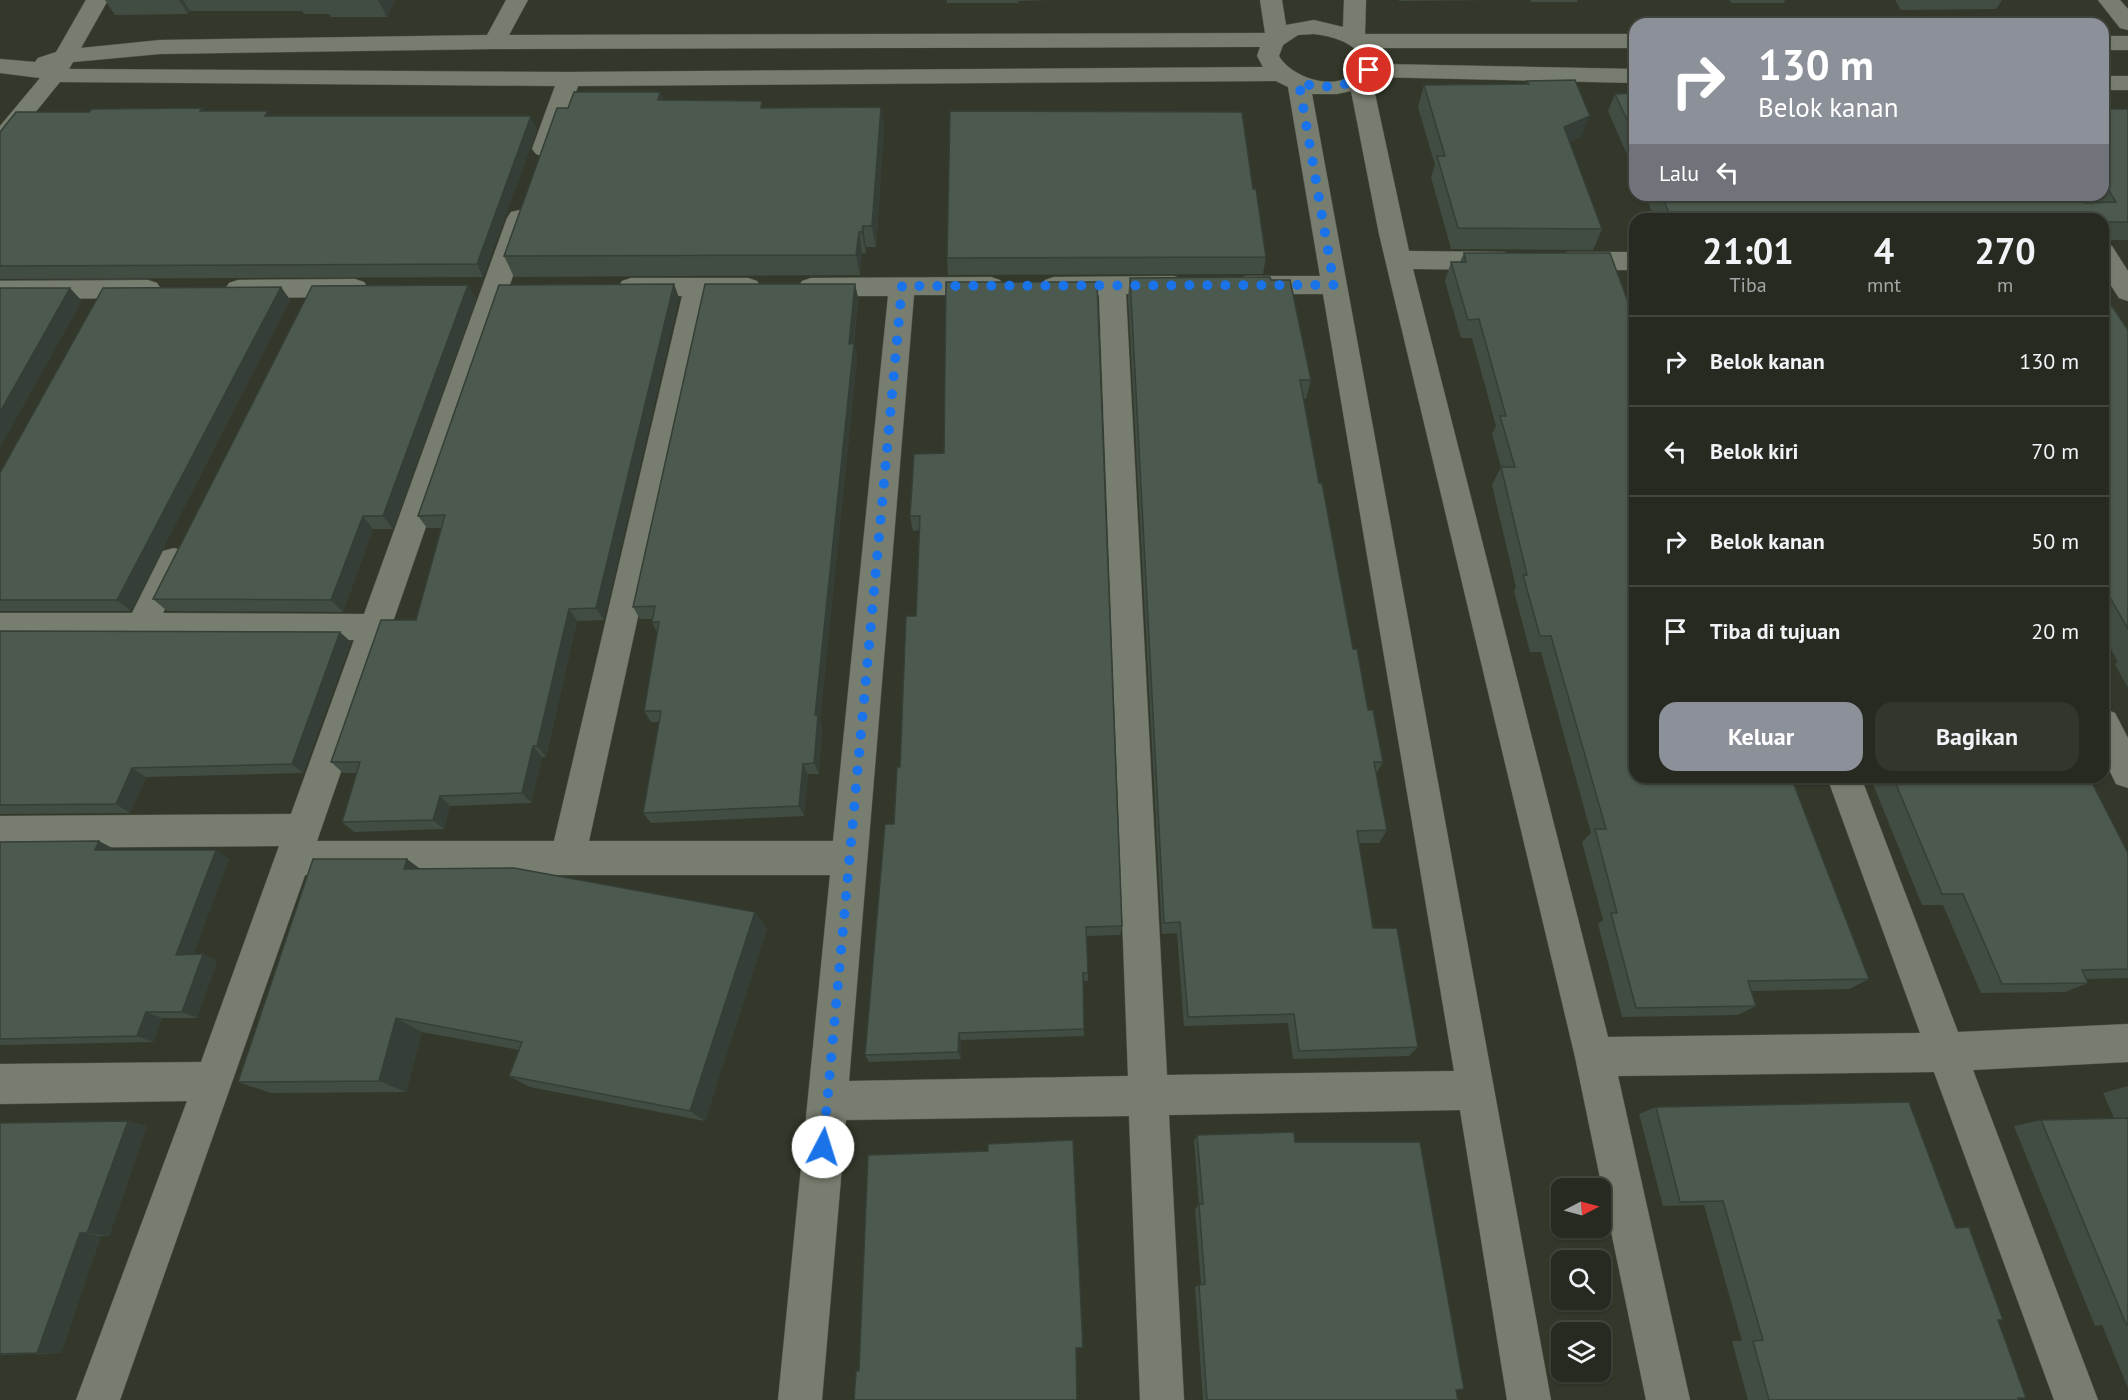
<!DOCTYPE html>
<html lang="id">
<style>
:root{--surface:#262a20;--page:#32362d;--text:#f1f3f6;--muted:#a4a7a5;--line:#42463e;--accent:#8c9099}
body{margin:0;font-family:"PT Sans",sans-serif;background:var(--page);color:var(--text);height:100vh;display:flex;flex-direction:column;font-size:22px;white-space:nowrap}
*{box-sizing:border-box;margin:0}
p{font-size:20px;color:var(--muted)}
.icon{flex:none;width:33px;height:33px;fill:none;stroke:currentColor;stroke-width:2;stroke-linecap:round;stroke-linejoin:round}
.map{position:relative;flex:1;overflow:hidden}
.drawer{position:absolute;left:1629px;top:213px;width:480px;height:570px;display:flex;flex-direction:column;background:var(--surface);border-radius:18px;box-shadow:0 2px 4px #0004,0 0 0 2px var(--line)}
.drawer>*{flex:none}
.banner{position:absolute;left:1629px;top:18px;width:480px;height:183px;border-radius:18px;box-shadow:0 2px 4px #0004,0 0 0 2px var(--line);background:#8c9099;color:#fff;overflow:hidden}
.needle{width:39px;rotate:84deg}
.controls{position:absolute;left:1551px;top:1178px;display:grid;gap:12px}
.controls a{display:grid;place-items:center;width:60px;height:60px;border-radius:12px;background:var(--surface);box-shadow:0 2px 4px #0004,0 0 0 2px var(--line);font-size:30px}
.pin{position:absolute;display:grid;place-items:center;width:51px;height:51px;color:#fff;margin:-26px;border:3px solid #fff;border-radius:50%;box-shadow:0 2px 6px #0007}
.me{position:absolute;width:66px;margin:-33px;rotate:5deg;stroke-linejoin:round;filter:drop-shadow(0 0 4px #0008)}
.turn{display:flex;align-items:center;gap:21px;height:126px;padding:0 30px;font-size:27px}
.turn .icon{width:78px;height:78px;stroke-width:2.5}
.turn b{display:block;font-size:42px;line-height:51px}
.then{display:flex;align-items:center;height:57px;padding:0 30px;background:#0003;gap:12px;font-size:22px}
.eta{display:flex;justify-content:space-evenly;align-items:center;height:102px;text-align:center}
.eta b{font-size:36px;font-weight:600;line-height:42px}
.action{display:flex;gap:12px;margin-top:auto;padding:12px 30px}
.action a{flex:1;height:69px;border-radius:18px;background:var(--accent);color:#fff;font-size:24px;font-weight:600;line-height:69px;text-align:center}
.action a+a{background:var(--page);color:var(--text)}
ul{padding:0;list-style:none}
li{display:flex;align-items:center;gap:18px;height:90px;padding:0 30px;border-top:2px solid var(--line)}
li div{flex:1}
li b{display:block;font-size:22px}
li em{font-style:normal}
.map>svg:first-child{display:block}
.lines{fill:none;stroke-linecap:round;stroke-linejoin:round}
.minor-casing{stroke:#4f5448;stroke-width:1}
.minor{fill:#787e6f;fill-rule:evenodd}
.wall{fill:#414d43}
.shaded-wall{fill:#353e37}
.building{fill:#4c594e;stroke:#353e37;stroke-width:1.5}
.route{stroke:#1a73e8;stroke-width:10;stroke-dasharray:0 18}
</style>
<div class="map">
<svg width="2128" height="1400" viewBox="0 0 2128 1400">
<rect width="100%" height="100%" fill="#33382b"/>
<g class="lines">
<defs>
<g id="minor">
<path d="M86 0H108L81 48 160 40 487 35 506 0H528L509 35 1265 33 1260 0H1282L1286 25 1314 20 1343 27 1344 0H1366L1365 34H1635V48H1379L1384 58 1383 64 1635 69V83L1375 77 1372 80 1409 251 1504 252 1513 255 1517 261 1513 267 1504 270 1413 269 1608 1037 1920 1033 1827 777H1861L1958 1032 2128 1024V1062L1973 1070 2098 1400H2054L1934 1072 1618 1076 1690 1400H1646L1575 1057 1379 234 1351 91 1337 94H1312L1551 1400H1507L1460 1110 1169 1115 1184 1400H1140L1129 1116 846 1120 822 1400H778L830 875H305L120 1400H76L187 1101 0 1104V1064L201 1062 279 846 0 848V816L291 814 354 640 0 639V613H132L163 551 174 548 185 551 189 560 163 613 364 614 507 218 511 212 520 210 529 212 533 218 317 841H554L682 296H631L622 293 618 287 622 281 631 278H748L757 281 761 287 757 293 748 296H708L589 841H833L888 296H811L802 293 798 287 802 281 811 278 991 277 1000 280 1004 286 1000 292 991 295H914L849 1081 1128 1076 1099 295H1054L1045 292 1041 286 1045 280 1054 277 1174 276 1183 279 1187 285 1183 291 1174 294H1126L1167 1075 1454 1071 1323 294H1246L1237 291 1233 285 1237 279 1246 276H1320L1288 87 1276 81 578 86 556 149 552 154 544 157 536 154 532 149 555 86 60 82 8 146 0 148V126L40 78 0 73V59L35 62 38 58 56 52ZM1314 34C1331 36 1354 42 1362 58 1353 97 1294 82 1279 56L1283 45 1298 35ZM1260 47 1257 56 1263 67 569 72 69 69 73 62 160 54 494 49Z"/>
<polygon points="2098,0 2120,0 2128,9 2128,30 2120,28"/>
<rect x="2103" y="36" width="25" height="14"/>
<rect x="2103" y="76" width="25" height="14"/>
<polygon points="2103,243 2112,246 2128,271 2128,301 2119,298 2103,273"/>
<polygon points="1568,252 1635,252 1635,270 1568,270 1559,267 1555,261 1559,255"/>
<polygon points="355,279 364,282 368,288 364,294 355,297 238,298 229,295 225,289 229,283 238,280"/>
<polygon points="148,280 157,283 161,289 157,295 148,298 0,299 0,281"/>
<polygon points="2103,708 2115,713 2128,738 2128,788 2116,784 2103,757"/>
</g>
</defs>
<use href="#minor" class="minor-casing"/>
<use href="#minor" class="minor"/>
</g>
<g class="wall">
<polygon points="105,0 430,0 395,0 387,17 331,17 329,14 304,14 302,11 190,11 188,14 115,15"/>
<polygon points="947,0 1050,0 1018,1 1018,3 947,3"/>
<polygon points="1399,0 1490,0 1399,1"/>
<polygon points="1530,0 1578,0 1577,2 1531,2"/>
<polygon points="1729,0 1785,0 1784,3 1731,3"/>
<polygon points="1895,0 2002,0 1996,9 1901,10"/>
<polygon points="1527,81 1581,137 1569,142 1602,229 1593,250 1451,249 1431,177 1435,165 1418,107 1424,85 1526,84"/>
<polygon points="660,92 663,100 764,108 881,107 884,129 876,247 866,247 866,253 862,253 860,275 514,277 504,256 568,108"/>
<polygon points="1635,93 1635,173 1608,111 1615,94"/>
<polygon points="202,108 204,111 271,116 537,129 483,277 0,279 0,132 89,112"/>
<polygon points="2103,109 2128,109 2128,240 2103,240 2103,219 1655,219 1645,195 2082,195 2085,203 2090,202 2085,195 2103,195"/>
<polygon points="1464,253 1635,777 1869,979 1849,989 1750,991 1756,1006 1738,1015 1622,1017 1598,924 1603,920 1582,842 1591,833 1541,652 1530,652 1514,591 1516,587 1492,485 1501,467 1492,434 1496,426 1472,338 1461,338 1445,281 1451,262 1460,262"/>
<polygon points="1266,257 1263,274 948,275 947,258"/>
<polygon points="1130,278 1271,280 1311,380 1306,399 1303,399 1319,483 1353,649 1368,710 1383,762 1376,774 1387,830 1379,843 1359,843 1373,928 1418,1047 1409,1056 1293,1059 1288,1023 1184,1026 1177,933 1162,934 1128,297"/>
<polygon points="674,284 679,298 604,620 577,621 546,757 542,757 531,803 450,806 444,829 354,832 342,822 357,773 343,773 331,762 416,620 442,528 427,528 418,516"/>
<polygon points="855,284 858,298 854,343 857,358 820,719 822,726 819,774 808,774 804,816 651,823 643,813 660,722 651,722 644,711 657,632 652,622 652,619 640,619 633,607"/>
<polygon points="468,285 476,299 393,529 373,529 343,612 167,611 153,599"/>
<polygon points="281,287 290,300 131,611 0,611 0,473"/>
<polygon points="2103,293 2128,330 2128,688 2115,664 2118,662 2103,635"/>
<polygon points="914,454 1122,926 1120,935 1086,936 1088,973 1088,981 1083,981 1084,1036 961,1040 961,1059 869,1062 865,1055 894,824 916,616 920,530 913,531 910,516"/>
<polygon points="0,631 351,642 303,773 146,777 130,813 0,814"/>
<polygon points="1877,777 2089,777 2128,853 2128,978 2086,979 2088,983 2065,992 1981,993 1943,905 1922,905 1873,784 1879,780"/>
<polygon points="0,842 114,849 114,850 229,859 193,954 217,961 197,1018 162,1018 153,1042 0,1045"/>
<polygon points="421,869 755,912 767,929 705,1121 530,1087 509,1076 519,1050 422,1032 406,1092 271,1093 238,1082"/>
<polygon points="2128,1086 2128,1388 2102,1325 2095,1326 2014,1126 2041,1120 2114,1118 2103,1093"/>
<polygon points="1656,1107 1956,1228 1998,1320 2019,1400 1748,1400 1732,1341 1742,1341 1704,1205 1663,1206 1639,1114"/>
<polygon points="128,1121 147,1126 109,1236 101,1236 61,1353 0,1355 0,1123"/>
<polygon points="1197,1135 1295,1142 1456,1390 1458,1400 1203,1400 1195,1287 1201,1284 1195,1209 1199,1204 1194,1141"/>
</g>
<g class="shaded-wall">
<polygon points="179,0 183,0 190,11 188,14"/>
<polygon points="378,0 395,0 387,17"/>
<polygon points="660,92 667,113 658,100"/>
<polygon points="881,107 884,129 876,247 872,226"/>
<polygon points="531,116 537,129 483,277 477,264"/>
<polygon points="1590,116 1581,137 1555,148 1564,127"/>
<polygon points="863,226 866,247 866,253 862,232"/>
<polygon points="859,232 862,253 860,275 856,255"/>
<polygon points="674,284 679,298 604,620 596,608"/>
<polygon points="855,284 858,298 852,358 849,344"/>
<polygon points="468,285 476,299 393,529 383,516"/>
<polygon points="281,287 290,300 131,611 117,600"/>
<polygon points="70,288 82,301 0,448 0,412"/>
<polygon points="854,343 857,358 820,719 822,726 819,774 814,763 815,715"/>
<polygon points="363,516 373,529 343,612 331,600"/>
<polygon points="569,609 577,621 546,757 537,746"/>
<polygon points="340,632 351,642 303,773 292,764"/>
<polygon points="533,746 542,757 531,803 522,793"/>
<polygon points="803,764 808,774 804,816 799,806"/>
<polygon points="132,768 146,777 130,813 116,804"/>
<polygon points="440,796 450,806 444,829 433,820"/>
<polygon points="99,841 114,849 110,859 95,850"/>
<polygon points="216,850 229,859 191,962 176,955"/>
<polygon points="407,859 431,877 404,869"/>
<polygon points="755,912 767,929 705,1121 690,1111"/>
<polygon points="203,954 217,961 197,1018 182,1012"/>
<polygon points="146,1012 162,1018 153,1042 137,1036"/>
<polygon points="396,1018 422,1032 406,1092 379,1081"/>
<polygon points="959,1033 961,1040 961,1059 958,1052"/>
<polygon points="128,1121 147,1126 109,1236 87,1233"/>
<polygon points="80,1233 101,1236 61,1353 37,1353"/>
</g>
<g class="building">
<polygon points="1575,80 1590,116 1564,127 1602,229 1458,228 1437,156 1445,156 1424,85 1529,84 1527,81"/>
<polygon points="574,92 660,92 658,100 762,101 761,108 881,107 872,226 863,226 862,232 859,232 856,255 504,256 557,108 568,108"/>
<polygon points="1635,93 1635,137 1615,94"/>
<polygon points="202,108 200,111 268,111 265,116 531,116 477,264 0,266 0,132 16,112 89,112 92,109"/>
<polygon points="2103,109 2128,109 2128,222 2103,222 2103,219 1672,219 1661,195 2082,195 2085,203 2116,202 2103,181"/>
<polygon points="950,111 1242,112 1253,189 1256,189 1266,257 947,258"/>
<polygon points="1464,253 1610,253 1635,321 1635,777 1791,777 1869,979 1748,981 1756,1006 1636,1008 1611,913 1617,913 1595,829 1606,829 1551,636 1540,636 1523,575 1527,575 1501,467 1515,467 1500,416 1506,416 1479,319 1468,320 1451,262 1466,262"/>
<polygon points="1270,277 1271,280 1290,280 1311,380 1300,380 1319,483 1322,483 1353,649 1357,649 1368,710 1373,710 1383,762 1374,762 1387,830 1357,831 1373,928 1397,928 1418,1047 1299,1051 1294,1014 1188,1017 1180,922 1164,923 1130,278"/>
<polygon points="946,282 1097,282 1122,926 1086,927 1088,973 1083,973 1084,1029 959,1033 958,1052 865,1055 885,824 894,824 897,767 900,767 906,616 916,616 920,516 910,516 914,454 944,453"/>
<polygon points="674,284 596,608 569,609 537,746 533,746 522,793 440,796 433,820 342,822 360,762 331,762 381,620 416,620 445,515 418,516 499,285"/>
<polygon points="705,284 855,284 849,344 854,343 815,715 818,715 814,763 803,764 799,806 643,813 661,711 644,711 659,622 652,622 655,606 633,607"/>
<polygon points="468,285 383,516 363,516 331,600 153,599 312,286"/>
<polygon points="281,287 117,600 0,600 0,473 103,288"/>
<polygon points="0,288 70,288 0,412"/>
<polygon points="2103,293 2128,330 2128,629 2103,585"/>
<polygon points="0,631 340,632 292,764 132,768 116,804 0,805"/>
<polygon points="1893,777 2089,777 2128,853 2128,969 2082,970 2088,983 2002,984 1963,894 1942,894"/>
<polygon points="99,841 95,850 216,850 176,955 203,954 182,1012 146,1012 137,1036 0,1039 0,842"/>
<polygon points="313,859 407,859 404,869 514,868 755,912 690,1111 509,1076 522,1042 396,1018 379,1081 238,1082"/>
<polygon points="1909,1102 1956,1228 1969,1227 2003,1320 1998,1320 2026,1398 2018,1398 2019,1400 1769,1400 1753,1341 1763,1340 1723,1201 1680,1202 1656,1107"/>
<polygon points="2128,1118 2128,1324 2126,1324 2041,1120"/>
<polygon points="128,1121 87,1233 80,1233 37,1353 0,1354 0,1123"/>
<polygon points="1294,1132 1295,1142 1420,1142 1464,1389 1456,1390 1458,1400 1207,1400 1199,1285 1205,1284 1199,1204 1203,1204 1197,1135"/>
<polygon points="1073,1140 1083,1348 1076,1348 1077,1400 854,1400 856,1371 859,1371 868,1155 988,1151 988,1144"/>
</g>
<g class="lines">
<path class="route" d="M823 1147 902 286 1334 285 1299 83C1325 89 1349 89 1369 70"/>
</g>
</svg>
<div class="controls">
<a><svg class="needle" viewBox="-14 -14 28 28"><path d="M0-13l5 13h-10z" fill="#e53935"/><path d="M0 13l5-13h-10z" fill="#a4a7a5"/></svg></a>
<a><svg class="icon" aria-label="search" viewBox="0 0 24 24"><circle cx="10" cy="10" r="6"/><path d="M15 15l6 6"/></svg></a>
<a><svg class="icon" aria-label="layers" viewBox="0 0 24 24"><path d="M12 4l9 5-9 5-9-5zM3 14l9 5 9-5"/></svg></a>
</div>
<div class="pin" style="left:1369px;top:70px;background:#d93025"><svg class="icon" aria-label="arrive" viewBox="0 0 24 24"><path d="M6 21V4h12l-3 4 3 4H6"/></svg></div>
<svg class="me" style="left:823px;top:1147px" viewBox="-20 -20 40 40"><circle r="19" fill="#fff"/><path d="M0-13L10 11 0 6-10 11z" fill="#1a73e8"/></svg>
<div class="banner">
<div class="turn"><svg class="icon" aria-label="right" viewBox="0 0 24 24"><path d="M7 20v-9h11M14 6l5 5-5 5"/></svg><div><b>130 m</b>Belok kanan</div></div>
<div class="then">Lalu<svg class="icon" aria-label="left" viewBox="0 0 24 24"><path d="M17 20v-9H6M10 6l-5 5 5 5"/></svg></div>
</div>
<section class="drawer">
<div class="eta">
<div><b>21:01</b><p>Tiba</p></div>
<div><b>4</b><p>mnt</p></div>
<div><b>270</b><p>m</p></div>
</div>
<ul>
<li><svg class="icon" aria-label="right" viewBox="0 0 24 24"><path d="M7 20v-9h11M14 6l5 5-5 5"/></svg><div><b>Belok kanan</b></div><em>130 m</em></li>
<li><svg class="icon" aria-label="left" viewBox="0 0 24 24"><path d="M17 20v-9H6M10 6l-5 5 5 5"/></svg><div><b>Belok kiri</b></div><em>70 m</em></li>
<li><svg class="icon" aria-label="right" viewBox="0 0 24 24"><path d="M7 20v-9h11M14 6l5 5-5 5"/></svg><div><b>Belok kanan</b></div><em>50 m</em></li>
<li><svg class="icon" aria-label="arrive" viewBox="0 0 24 24"><path d="M6 21V4h12l-3 4 3 4H6"/></svg><div><b>Tiba di tujuan</b></div><em>20 m</em></li>
</ul>
<div class="action"><a>Keluar</a><a>Bagikan</a></div>
</section>
</div>
